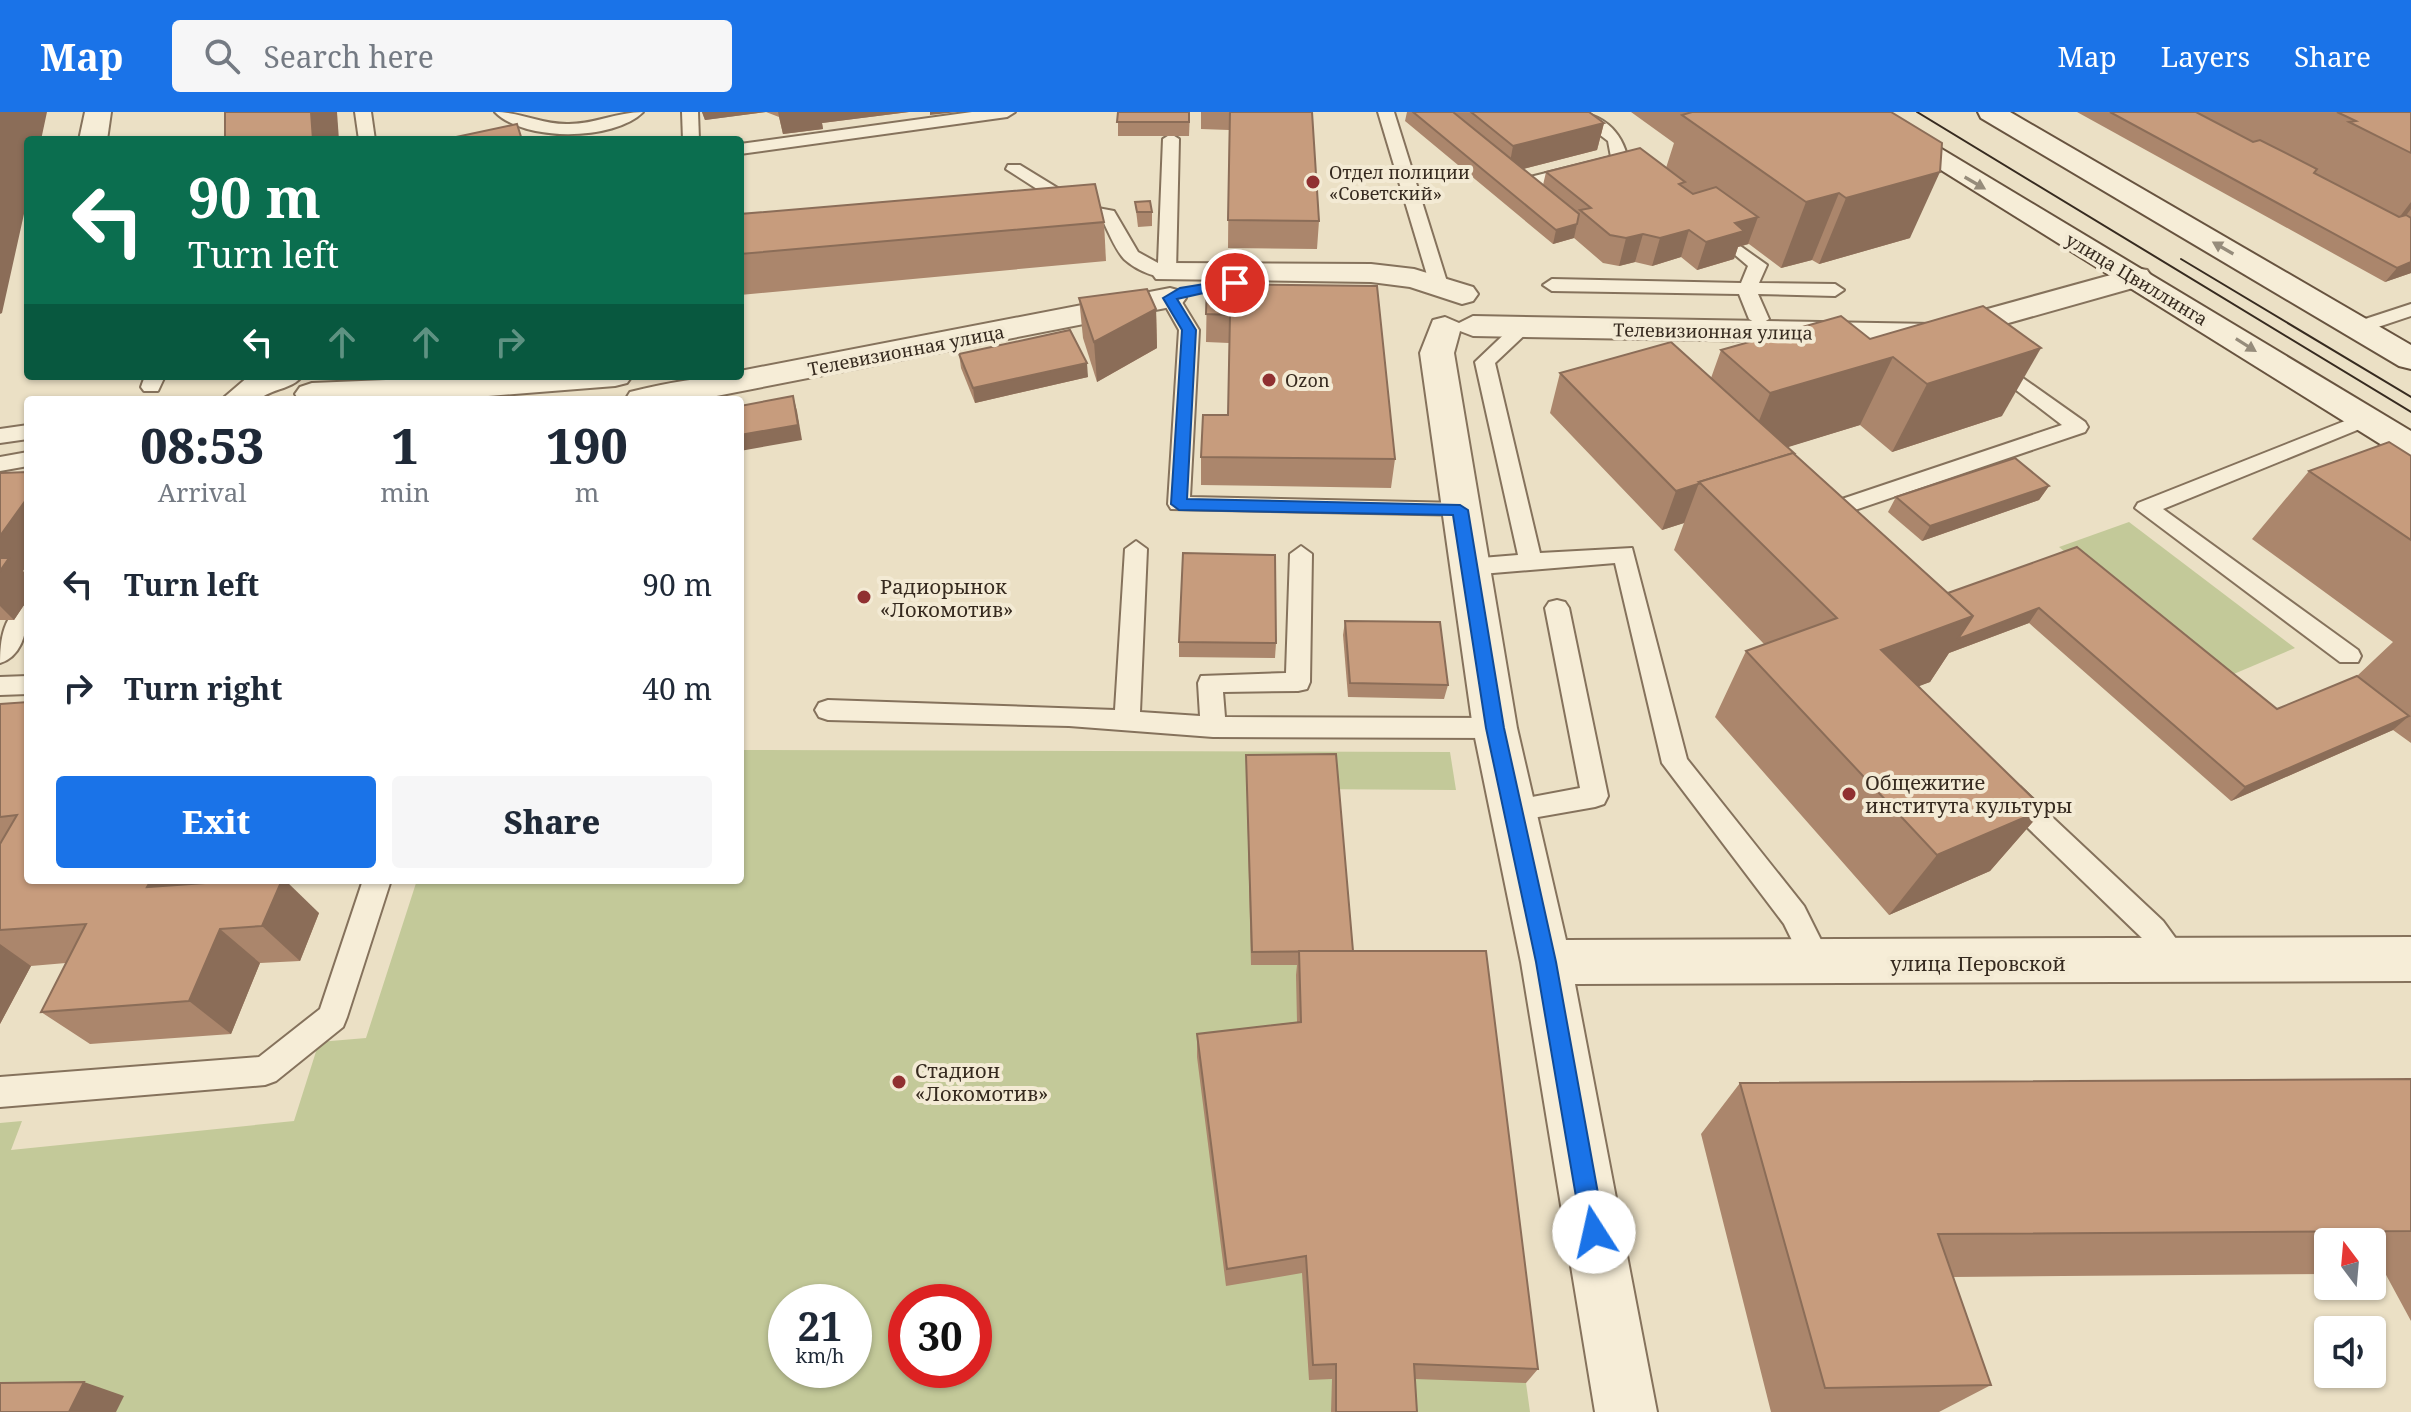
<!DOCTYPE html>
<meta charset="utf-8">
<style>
:root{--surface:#fff;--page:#f6f6f7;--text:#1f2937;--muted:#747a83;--accent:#1a73e8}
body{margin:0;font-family:"Noto Serif",serif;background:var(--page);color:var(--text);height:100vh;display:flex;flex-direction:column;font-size:30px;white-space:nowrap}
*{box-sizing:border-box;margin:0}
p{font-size:26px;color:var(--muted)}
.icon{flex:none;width:44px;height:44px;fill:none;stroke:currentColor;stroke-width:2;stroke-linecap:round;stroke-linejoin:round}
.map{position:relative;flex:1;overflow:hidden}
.side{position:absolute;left:24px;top:284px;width:720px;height:488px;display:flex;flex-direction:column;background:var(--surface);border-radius:8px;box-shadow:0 2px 6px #0004}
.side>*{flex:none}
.top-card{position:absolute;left:24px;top:24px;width:720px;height:244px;border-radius:8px;box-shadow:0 2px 6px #0004;background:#0b6e4f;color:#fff;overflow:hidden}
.needle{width:52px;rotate:344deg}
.controls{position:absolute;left:2314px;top:1116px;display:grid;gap:16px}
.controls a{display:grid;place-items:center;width:72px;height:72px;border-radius:8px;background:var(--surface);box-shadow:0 2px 6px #0004;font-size:40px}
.speed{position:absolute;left:768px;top:1172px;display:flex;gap:16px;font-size:40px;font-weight:700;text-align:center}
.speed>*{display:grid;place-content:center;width:104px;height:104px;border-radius:50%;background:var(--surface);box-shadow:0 2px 6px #0004;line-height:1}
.speed small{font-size:20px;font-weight:400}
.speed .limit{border:12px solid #d22;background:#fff;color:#111}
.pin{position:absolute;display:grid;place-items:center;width:68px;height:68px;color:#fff;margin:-34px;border:4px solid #fff;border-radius:50%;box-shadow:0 2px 8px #0007}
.me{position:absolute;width:88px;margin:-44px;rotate:350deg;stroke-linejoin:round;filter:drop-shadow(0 0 6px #0008)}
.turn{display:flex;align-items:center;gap:28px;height:168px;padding:0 32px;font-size:36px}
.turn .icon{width:104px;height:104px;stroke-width:2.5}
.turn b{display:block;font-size:56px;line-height:68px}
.lanes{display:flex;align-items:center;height:76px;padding:0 32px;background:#0003;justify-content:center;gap:40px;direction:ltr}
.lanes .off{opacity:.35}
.eta{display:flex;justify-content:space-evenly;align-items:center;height:136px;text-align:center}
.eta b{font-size:48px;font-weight:800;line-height:56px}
.action{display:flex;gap:16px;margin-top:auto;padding:16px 32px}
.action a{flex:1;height:92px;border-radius:8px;background:var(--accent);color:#fff;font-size:32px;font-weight:800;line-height:92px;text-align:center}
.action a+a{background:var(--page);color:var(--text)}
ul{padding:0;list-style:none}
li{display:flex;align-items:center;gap:24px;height:104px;padding:0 32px}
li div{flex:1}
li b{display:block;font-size:30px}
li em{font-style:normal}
header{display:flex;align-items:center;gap:48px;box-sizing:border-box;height:112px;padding:0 40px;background:var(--accent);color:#fff}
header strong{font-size:38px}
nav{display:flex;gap:44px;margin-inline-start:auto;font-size:28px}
.search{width:560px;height:72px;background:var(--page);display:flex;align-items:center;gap:20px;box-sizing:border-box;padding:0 28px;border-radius:8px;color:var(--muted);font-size:30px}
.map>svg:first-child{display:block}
.green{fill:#c3c999;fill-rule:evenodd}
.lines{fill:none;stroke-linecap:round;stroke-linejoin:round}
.lane-casing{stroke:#85725c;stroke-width:4}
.street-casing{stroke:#85725c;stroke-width:4}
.secondary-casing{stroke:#67533f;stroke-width:4}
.lane{fill:#f6edd7;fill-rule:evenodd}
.street{fill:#f6edd7;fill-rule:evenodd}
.secondary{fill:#f6edd7;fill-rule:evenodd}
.tram{stroke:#362a1f;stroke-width:2}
.wall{fill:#ab866c}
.shaded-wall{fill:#8b6d58}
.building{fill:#c79c7d;stroke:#8b6d58;stroke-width:2}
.oneway{fill:#968c7b}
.route{fill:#1a73e8;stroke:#114b97;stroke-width:2}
.poi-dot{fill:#903031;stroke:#f3ead4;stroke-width:3}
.labels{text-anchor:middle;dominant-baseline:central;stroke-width:8;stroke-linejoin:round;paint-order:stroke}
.far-poi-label{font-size:18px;fill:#362a1f;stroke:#f3ead4;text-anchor:start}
.far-street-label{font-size:18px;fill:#362a1f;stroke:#f3ead4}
.poi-label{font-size:20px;fill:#362a1f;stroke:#f3ead4;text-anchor:start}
.street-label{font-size:20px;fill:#362a1f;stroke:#f3ead4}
</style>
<header>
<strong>Map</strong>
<div class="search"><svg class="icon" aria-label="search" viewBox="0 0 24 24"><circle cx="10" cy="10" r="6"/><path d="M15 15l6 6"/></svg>Search here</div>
<nav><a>Map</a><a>Layers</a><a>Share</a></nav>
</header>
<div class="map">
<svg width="2411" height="1300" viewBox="0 0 2411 1300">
<rect width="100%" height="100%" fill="#ebe0c5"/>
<g class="green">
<polygon points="2129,410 2295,536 2222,567 2059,435"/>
<path d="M740 638 1450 640 1456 678 1300 677 1304 768 1526 1271 1530 1300H0V1011L22 1009 11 1038 294 1009 319 930 366 926 417 768H740ZM786 1190H854V1258H786ZM906 1190H974V1258H906Z"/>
</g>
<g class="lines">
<defs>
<g id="lane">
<polygon points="355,0 371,0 375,28 359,28"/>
<path d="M495 0C521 0 542 13 569 12 595 12 617 0 643 0 614 29 524 30 495 0Z"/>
<polygon points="682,0 698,0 699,28 683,28"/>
<polygon points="972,0 1015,0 1007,5 740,42 740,32"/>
<polygon points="1378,0 1394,0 1448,173 1446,177 1432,177 1430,173"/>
<path d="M1570 0C1601 0 1622 18 1628 48L1538 74H1526V66L1611 45 1608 29Z"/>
<path d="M1171 22 1179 27 1176 160C1164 172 1136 158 1124 147 1115 137 1108 119 1102 107L1076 102 1006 57 1008 53H1020L1087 94 1114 99 1138 140 1158 151 1163 27Z"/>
<polygon points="1736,131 1767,153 1759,171 1835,172 1844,178 1835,184 1758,182 1769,207 1759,213 1749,207 1739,182 1552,179 1543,173 1552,167 1741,171 1748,154 1727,136"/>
<polygon points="1170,180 1177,182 1199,218 1190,385 1460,391 1468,393 1471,398 1468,403 1171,397 1168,392 1179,218 1161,186"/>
<polygon points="2411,192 2411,204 2360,221 2350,215 2353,211"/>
<polygon points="1523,209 1533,215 1495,251 1540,441 1632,436 1687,647 1804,794 1833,852 1828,861 1818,865 1808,861 1784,812 1662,651 1615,451 1469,463 1458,455 1469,447 1518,443 1475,250 1516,211"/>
<polygon points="1993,245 2085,310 2088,315 2085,320 1849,400 1833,400 1830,395 1833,390 2062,313 1986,255 1983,251 1986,247"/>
<polygon points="145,264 165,264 158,279 144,279 141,275"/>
<polygon points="2365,301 2372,302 2375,307 2372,312 2163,397 2358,538 2361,544 2358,550 2340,550 2135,396 2138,391"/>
<polygon points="28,313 28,327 0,331 0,317"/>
<polygon points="28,340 28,354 0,359 0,345"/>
<polygon points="1136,429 1147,437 1140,600 1200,604 1198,571 1201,564 1286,561 1290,442 1301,434 1312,442 1310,570 1307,577 1298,579 1223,580 1225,605 1495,606 1504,609 1508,616 1504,623 1495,626 1213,625 1069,614 828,608 819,605 815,598 819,591 828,588 1115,598 1125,437"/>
<polygon points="1557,488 1565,490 1569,496 1608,684 1604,692 1595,695 1515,709 1506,706 1502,698 1506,690 1580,676 1545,496 1549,490"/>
<path d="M28 492C28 513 24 544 0 551 0 529 3 499 28 492Z"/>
<polygon points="28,564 28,582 0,583 0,565"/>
<polygon points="2011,672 2020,675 2163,809 2193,850 2188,859 2178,863 2168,859 2143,827 2002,691 1998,683 2002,675"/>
<polygon points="363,768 391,768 347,905 343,915 276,969 265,973 0,995 0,965 259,945 320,897"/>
</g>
<g id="street">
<polygon points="85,0 111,0 107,28 79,28"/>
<polygon points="1167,151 1371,152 1414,157 1473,175 1478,182 1473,189 1462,192 1410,175 1371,170 1156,167 1151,160 1156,153"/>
<polygon points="2136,156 2147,158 2152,165 2147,172 1934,232 1473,224 1460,219 1454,241 1517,616 1566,828 2411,825 2411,869 1575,872 1657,1300 1595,1300 1521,850 1473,616 1420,241 1433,208 1445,205 1459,211 1473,204 1933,212"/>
<path d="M1170 176 1181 179 1186 186 1181 193 696 288H625L630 280C666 271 703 264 740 264V259Z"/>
<path d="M249 264H302C292 278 271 276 259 288H221Z"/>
<polygon points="484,264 632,264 627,271 615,274 451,287 299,288 295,282 300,275 312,271"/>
</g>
<g id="secondary">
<polygon points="1848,0 1880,0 2411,319 2411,346 2398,343"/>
<polygon points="1978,0 2010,0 2411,233 2411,257 2399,254 1981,6"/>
</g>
</defs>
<use href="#lane" class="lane-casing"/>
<use href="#street" class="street-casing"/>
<use href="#secondary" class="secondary-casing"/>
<use href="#lane" class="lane"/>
<use href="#street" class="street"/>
<use href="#secondary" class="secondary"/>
<g class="tram">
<polyline points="1917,0 2411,300"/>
<polyline points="2181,147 2411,285"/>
</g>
</g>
<g class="wall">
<polygon points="702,0 909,0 822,11 823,17 783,22 779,5 766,0 705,8"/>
<polygon points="1118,0 1190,0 1189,24 1118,24"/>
<polygon points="1201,0 1312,0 1319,109 1317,137 1228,136 1229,18 1201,17"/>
<polygon points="1407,0 1589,0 1604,11 1597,38 1523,57 1543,73 1546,60 1666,56 1674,31 1631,0 1891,0 1910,126 1819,152 1812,148 1781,156 1749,132 1738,135 1734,147 1697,158 1681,145 1652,154 1635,150 1619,154 1603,151 1574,126 1553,132 1405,9"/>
<polygon points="2077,0 2411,0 2411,161 2385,170"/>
<polygon points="1135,90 1152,100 1152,114 1138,115"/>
<polygon points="740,102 1104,110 1106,149 740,183"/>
<polygon points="1207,172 1395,347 1391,376 1201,373 1201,345 1228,303 1229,231 1206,230"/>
<polygon points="1079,186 1156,197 1157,236 1097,270 1083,226"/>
<polygon points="1870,227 2002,304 1892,340 1860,313 1787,335 1948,481 2077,435 2277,597 2357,564 2393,530 2252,427 2309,359 2411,344 2411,631 2393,618 2231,689 2029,511 1949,541 1930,570 1918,574 2044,697 1990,759 1889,803 1715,605 1746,539 1764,532 1674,438 1684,411 1662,418 1550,301 1560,261 1711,266 1721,238"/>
<polygon points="959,242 1088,265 975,291 961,256"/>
<polygon points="28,360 28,451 23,459 28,465 28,487 14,508 0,508 0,361"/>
<polygon points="2049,374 2039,388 1922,429 1888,400 1896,385"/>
<polygon points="1345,509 1448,573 1444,587 1348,585 1343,523"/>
<polygon points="1179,530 1276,531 1275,546 1179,545"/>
<polygon points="0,592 28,768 209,768 207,771 319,801 300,849 260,851 231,922 90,932 41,900 66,851 31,854 0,912"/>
<polygon points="1246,643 1353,839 1538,1257 1526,1271 1415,1267 1417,1300 1331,1300 1332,1267 1309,1268 1302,1161 1226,1174 1197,945 1197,922 1297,910 1296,863 1297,853 1251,853"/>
<polygon points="2411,967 2411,1209 2385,1161 2372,1161 2372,1130 2328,1130 2328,1162 1953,1165 1991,1273 1939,1300 1771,1300 1701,1022 1740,971"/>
</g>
<g class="shaded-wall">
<polygon points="0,0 47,0 41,28 28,28 28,84 2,201 0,202"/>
<polygon points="311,0 337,0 339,28 313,28"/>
<polygon points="702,0 766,0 705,8"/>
<polygon points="778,0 909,0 822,11 823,17 783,22"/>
<polygon points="930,0 958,0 930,3"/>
<polygon points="1604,11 1597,38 1508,61 1513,34"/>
<polygon points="1940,60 1910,126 1819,152 1846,86"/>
<polygon points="1839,81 1812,148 1781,156 1806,90"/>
<polygon points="2411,90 2411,97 2395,118 2388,120"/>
<polygon points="1758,105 1748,132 1738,135 1734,147 1697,158 1706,130 1735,111"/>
<polygon points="1577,112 1574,126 1553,132 1556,118"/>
<polygon points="1689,118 1681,145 1652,154 1660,126"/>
<polygon points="1643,122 1635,150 1619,154 1626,126"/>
<polygon points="2411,150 2411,161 2385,170 2397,156"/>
<polygon points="1156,197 1157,236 1097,270 1094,230"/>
<polygon points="2041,236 2002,304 1892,340 1927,272"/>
<polygon points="1893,245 1860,313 1743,349 1770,281"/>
<polygon points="1087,251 1088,265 975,291 973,276"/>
<polygon points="793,284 797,299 802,328 740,339 740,323"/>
<polygon points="1699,371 1684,411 1662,418 1676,379"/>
<polygon points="2049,374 2039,388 1922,429 1930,414"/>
<polygon points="28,385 28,451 23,459 28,465 28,487 14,508 0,494 0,424"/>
<polygon points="2039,496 2029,511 1949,541 1930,570 1842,604 1881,538 1973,504"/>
<polygon points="2409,604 2393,618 2231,689 2245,675"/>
<polygon points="2044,697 1990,759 1889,803 1937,743"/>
<polygon points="151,768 209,768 189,810 147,775"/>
<polygon points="282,768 285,768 319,801 300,849 262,814"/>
<polygon points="220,817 260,851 231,922 189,889"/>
<polygon points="0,832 31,854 0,912"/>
<polygon points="84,1270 124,1284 116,1300 69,1300"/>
</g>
<g class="building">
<polygon points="225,0 311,0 313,28 225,28"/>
<polygon points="1118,0 1189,0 1189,10 1117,10"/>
<polygon points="1230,0 1312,0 1319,109 1228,108"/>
<polygon points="1413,0 1453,0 1579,102 1577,112 1556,118"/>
<polygon points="1471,0 1589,0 1604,11 1513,34"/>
<polygon points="1692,0 1891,0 1942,31 1940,60 1846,86 1839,81 1806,90 1682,3"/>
<polygon points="2110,0 2196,0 2253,30 2260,28 2317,57 2314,61 2399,105 2406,103 2411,106 2411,150 2397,156"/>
<polygon points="2337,0 2411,0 2411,41 2349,10 2356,9"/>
<polygon points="517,12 522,28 442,28"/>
<polygon points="1640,36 1685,70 1679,72 1693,82 1716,75 1758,105 1735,111 1744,119 1706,130 1689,118 1660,126 1643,122 1626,126 1610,123 1580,98 1591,96 1546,60"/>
<polygon points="1095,72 1104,110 740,142 740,102"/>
<polygon points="1150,89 1152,100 1137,100 1135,90"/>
<polygon points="1207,172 1377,174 1395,347 1201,345 1203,303 1228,303 1230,203 1206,202"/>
<polygon points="1147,177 1156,197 1094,230 1079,186"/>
<polygon points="1983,194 2041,236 1927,272 1893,245 1770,281 1721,238 1841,204 1870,227"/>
<polygon points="1070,218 1087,251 973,276 959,242"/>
<polygon points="1671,230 1794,341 1793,341 1699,370 1701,371 1676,379 1560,261"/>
<polygon points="793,284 798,313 740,323 740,294"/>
<polygon points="2389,330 2411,344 2411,428 2309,359"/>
<polygon points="1793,341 1973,504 1881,538 2044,697 1937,743 1746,539 1837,506 1699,370"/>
<polygon points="2015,346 2049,374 1930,414 1896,385"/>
<polygon points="28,360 28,385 0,424 0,361"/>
<polygon points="2077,435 2277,597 2357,564 2409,604 2245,675 2039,496 1958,527 1973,504 1948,481"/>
<polygon points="1183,441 1275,443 1276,531 1179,530"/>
<polygon points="0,446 9,446 0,459"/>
<polygon points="1345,509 1440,510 1448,573 1350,571"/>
<polygon points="28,590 28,768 151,768 147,775 248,768 282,768 262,814 220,817 189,889 41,900 86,812 0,818 0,732 17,703 0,705 0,592"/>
<polygon points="1336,642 1353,839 1252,840 1246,643"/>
<polygon points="1299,839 1486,839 1538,1257 1414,1252 1417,1300 1336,1300 1336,1252 1313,1253 1306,1144 1227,1157 1197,922 1301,910"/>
<polygon points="2411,967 2411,1119 1938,1122 1991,1273 1825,1276 1740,971"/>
<polygon points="84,1270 69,1300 0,1300 0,1271"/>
</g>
<defs><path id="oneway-solid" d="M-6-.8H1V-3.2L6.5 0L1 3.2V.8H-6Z" transform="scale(2)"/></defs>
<g class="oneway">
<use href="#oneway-solid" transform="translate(1975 71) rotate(30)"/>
<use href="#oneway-solid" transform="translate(2223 136) rotate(-150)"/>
<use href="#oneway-solid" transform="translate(2246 233) rotate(32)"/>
</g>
<polygon class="route" points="1235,167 1241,171 1239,173 1177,187 1196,218 1187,387 1460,393 1468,398 1504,616 1556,850 1605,1120 1602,1128 1594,1132 1585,1128 1582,1120 1536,850 1486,616 1453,403 1179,398 1171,392 1182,218 1163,186 1180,176"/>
<g class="poi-dot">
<circle cx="1313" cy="70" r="8"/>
<circle cx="1269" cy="268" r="8"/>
<circle cx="864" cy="485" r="8"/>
<circle cx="1849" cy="682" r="8"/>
<circle cx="899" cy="970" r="8"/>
</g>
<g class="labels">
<g class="far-poi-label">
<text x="1329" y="60">Отдел полиции<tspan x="1329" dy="21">«Советский»</tspan></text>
<text x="1285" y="268">Ozon</text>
</g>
<g class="far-street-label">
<text transform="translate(2137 167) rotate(31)">улица Цвиллинга</text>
<text transform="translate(1713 219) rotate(1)">Телевизионная улица</text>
<text transform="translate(906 238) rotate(-11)">Телевизионная улица</text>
</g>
<g class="poi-label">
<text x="880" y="474">Радиорынок<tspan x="880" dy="23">«Локомотив»</tspan></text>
<text x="1865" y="670">Общежитие<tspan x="1865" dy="23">института культуры</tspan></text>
<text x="915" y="958">Стадион<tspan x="915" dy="23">«Локомотив»</tspan></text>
</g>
<g class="street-label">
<text x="1978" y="851">улица Перовской</text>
</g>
</g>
</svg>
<div class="controls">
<a><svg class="needle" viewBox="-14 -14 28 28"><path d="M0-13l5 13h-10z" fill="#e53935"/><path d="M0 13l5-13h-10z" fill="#747a83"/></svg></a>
<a><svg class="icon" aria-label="sound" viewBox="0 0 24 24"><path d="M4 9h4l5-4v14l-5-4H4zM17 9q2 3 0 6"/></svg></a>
</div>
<div class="speed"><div>21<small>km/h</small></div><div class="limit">30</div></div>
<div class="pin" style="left:1235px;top:171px;background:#d93025"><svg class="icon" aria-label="arrive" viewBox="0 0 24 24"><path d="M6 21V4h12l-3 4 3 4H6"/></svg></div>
<svg class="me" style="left:1594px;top:1120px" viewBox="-20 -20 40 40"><circle r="19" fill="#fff"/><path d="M0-13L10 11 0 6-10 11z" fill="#1a73e8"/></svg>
<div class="top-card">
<div class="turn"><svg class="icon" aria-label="left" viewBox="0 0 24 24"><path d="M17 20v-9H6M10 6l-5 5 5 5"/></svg><div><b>90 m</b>Turn left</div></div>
<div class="lanes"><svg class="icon" aria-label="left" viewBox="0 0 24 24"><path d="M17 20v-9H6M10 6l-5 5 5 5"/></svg><svg class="icon off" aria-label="ahead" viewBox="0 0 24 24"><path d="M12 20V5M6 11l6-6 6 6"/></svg><svg class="icon off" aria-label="ahead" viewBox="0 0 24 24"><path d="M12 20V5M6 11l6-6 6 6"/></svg><svg class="icon off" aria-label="right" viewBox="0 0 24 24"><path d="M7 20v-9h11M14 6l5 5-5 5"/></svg></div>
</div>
<section class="side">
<div class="eta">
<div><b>08:53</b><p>Arrival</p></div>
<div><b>1</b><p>min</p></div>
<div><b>190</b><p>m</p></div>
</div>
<ul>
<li><svg class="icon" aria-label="left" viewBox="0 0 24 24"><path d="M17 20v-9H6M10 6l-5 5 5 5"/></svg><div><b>Turn left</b></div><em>90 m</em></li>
<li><svg class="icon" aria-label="right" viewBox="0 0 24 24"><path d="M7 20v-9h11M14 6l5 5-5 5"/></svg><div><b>Turn right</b></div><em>40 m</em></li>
</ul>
<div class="action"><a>Exit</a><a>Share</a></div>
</section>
</div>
